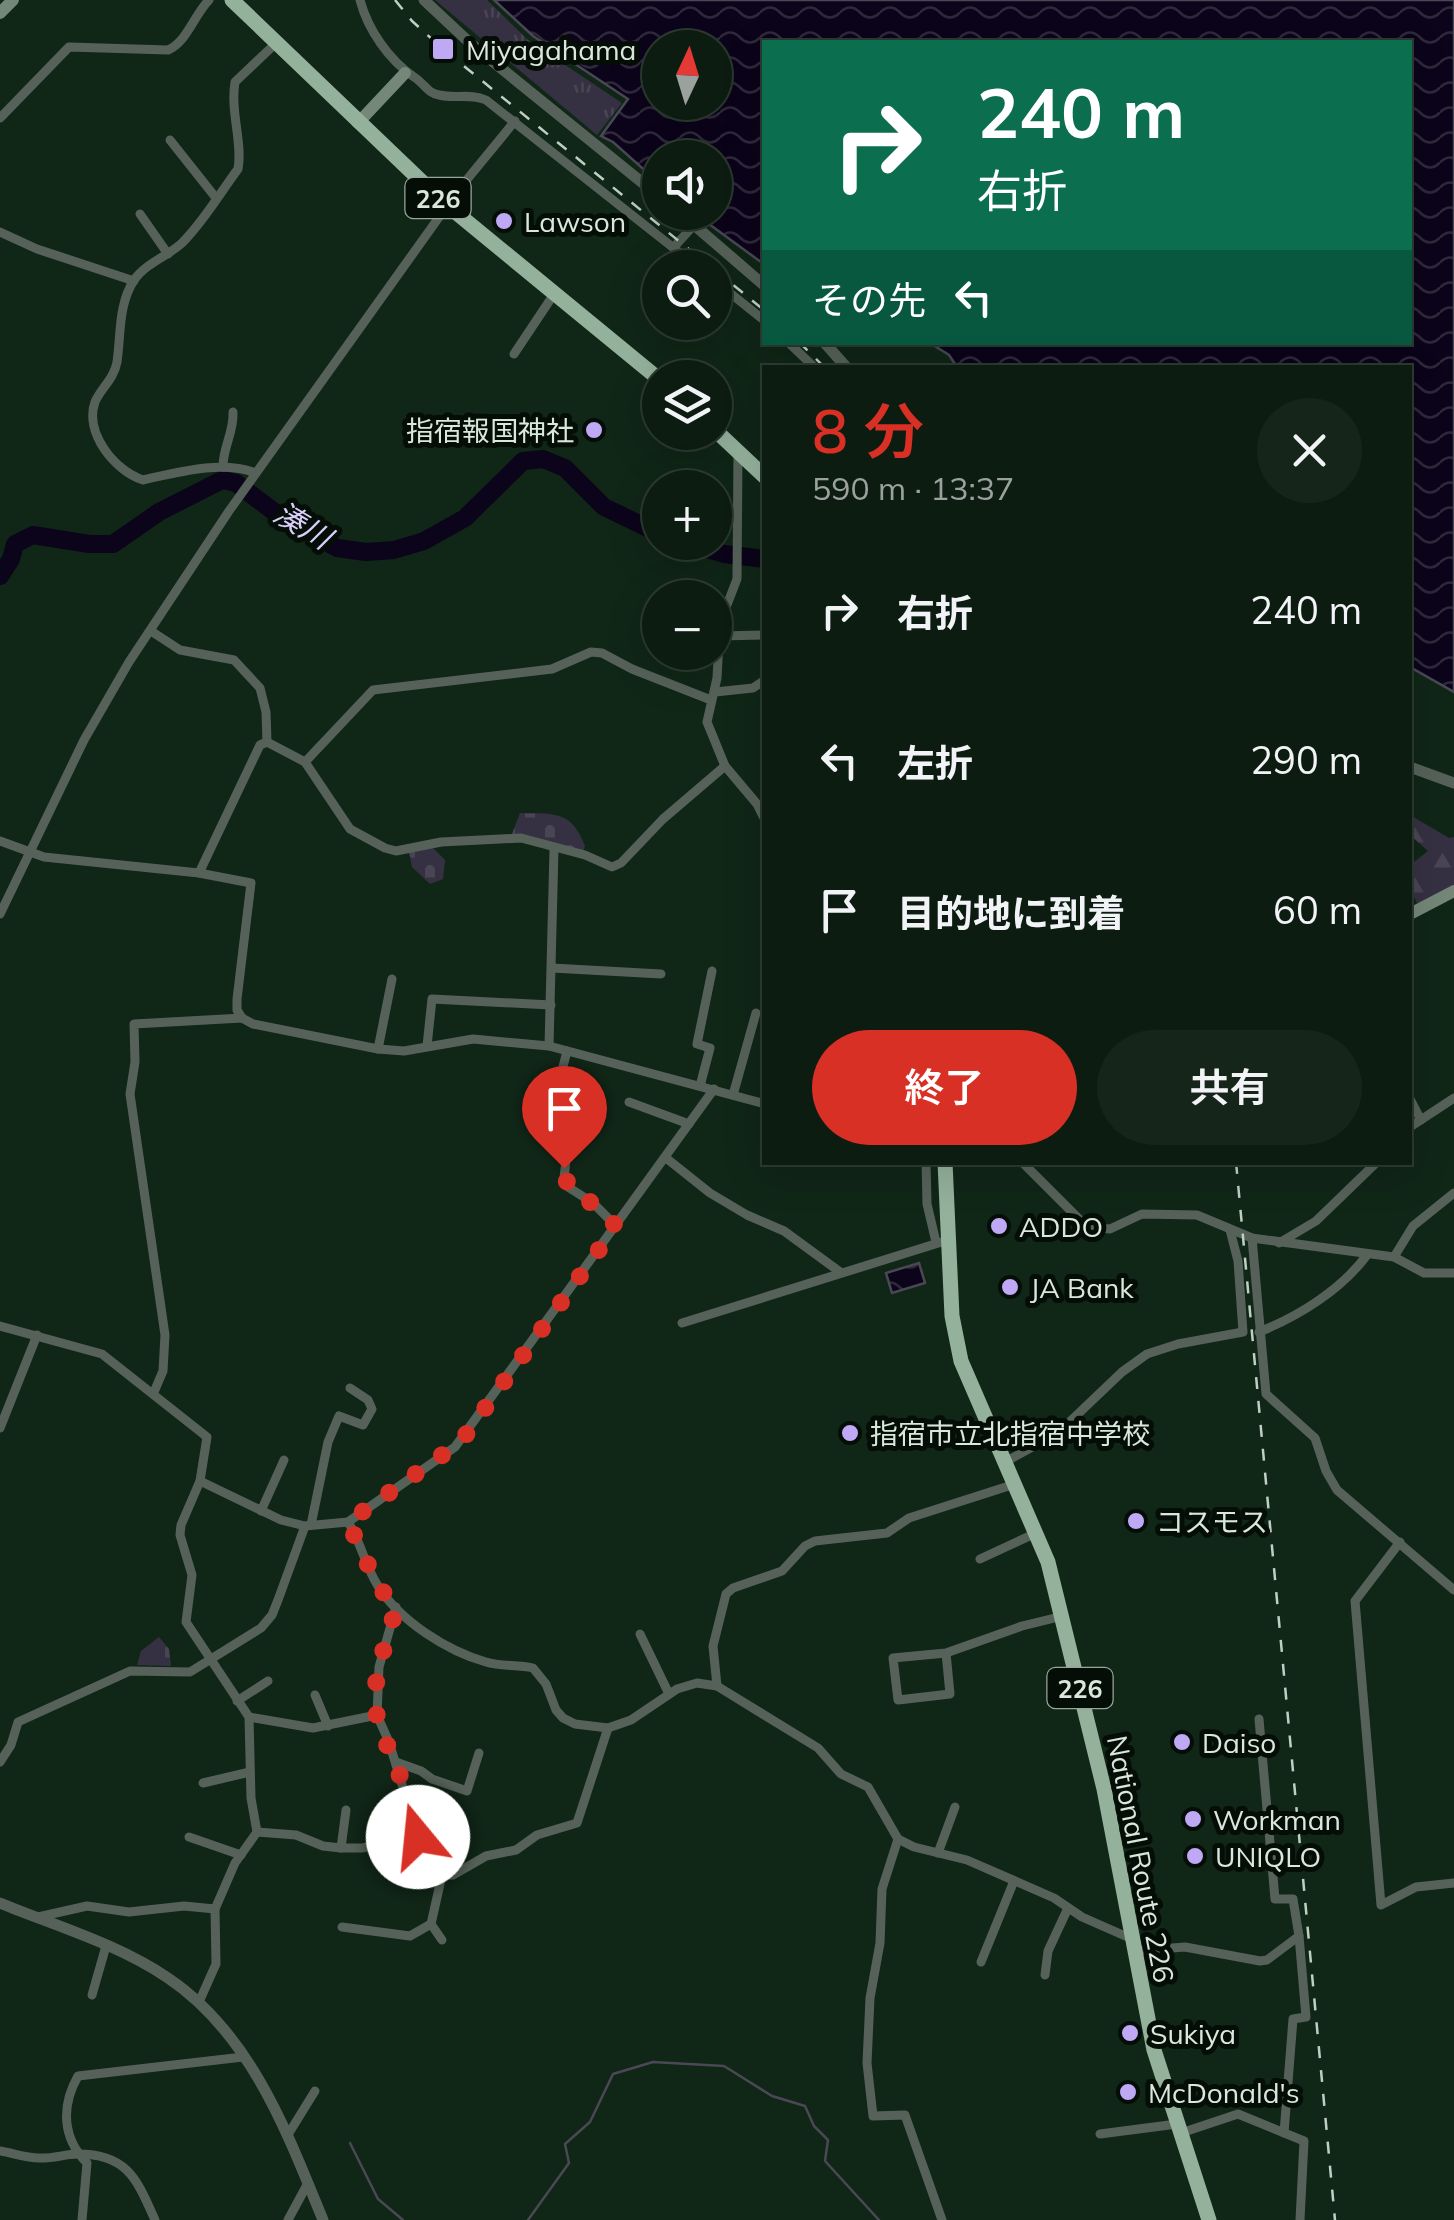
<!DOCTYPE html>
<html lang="ja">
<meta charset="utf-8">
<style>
:root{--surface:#0c1c11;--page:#15251a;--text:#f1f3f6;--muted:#9aa19f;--line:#2c3a31;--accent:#d93025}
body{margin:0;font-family:Mulish,"Noto Sans JP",sans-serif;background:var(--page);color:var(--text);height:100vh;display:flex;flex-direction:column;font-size:38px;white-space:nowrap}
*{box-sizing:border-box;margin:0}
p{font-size:32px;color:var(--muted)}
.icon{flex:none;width:55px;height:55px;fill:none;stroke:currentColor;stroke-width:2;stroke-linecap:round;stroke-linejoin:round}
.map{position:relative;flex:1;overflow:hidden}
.drawer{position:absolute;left:762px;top:365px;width:650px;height:800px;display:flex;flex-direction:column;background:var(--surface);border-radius:0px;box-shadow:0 10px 40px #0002,0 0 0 2px var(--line)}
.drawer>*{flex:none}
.banner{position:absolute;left:762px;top:40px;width:650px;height:305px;border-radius:0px;box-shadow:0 10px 40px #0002,0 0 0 2px var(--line);background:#0b6e4f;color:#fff;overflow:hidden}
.needle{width:65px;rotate:4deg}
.fabs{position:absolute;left:642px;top:30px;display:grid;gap:20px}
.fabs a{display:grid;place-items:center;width:90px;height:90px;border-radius:50%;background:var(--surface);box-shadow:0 10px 40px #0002,0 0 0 2px var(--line);font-size:50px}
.pin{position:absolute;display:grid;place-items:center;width:85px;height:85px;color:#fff;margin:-102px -42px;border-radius:50% 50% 50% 0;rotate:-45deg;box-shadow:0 0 10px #0007}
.pin .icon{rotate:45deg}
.me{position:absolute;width:110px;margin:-55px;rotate:343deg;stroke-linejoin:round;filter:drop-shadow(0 0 8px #0008)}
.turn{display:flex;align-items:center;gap:35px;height:210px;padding:0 50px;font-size:45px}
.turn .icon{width:130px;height:130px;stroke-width:2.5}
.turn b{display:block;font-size:70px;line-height:85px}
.then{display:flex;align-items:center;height:95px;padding:0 50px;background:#0003;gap:20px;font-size:38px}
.round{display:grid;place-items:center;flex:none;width:105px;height:105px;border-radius:52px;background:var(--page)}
.summary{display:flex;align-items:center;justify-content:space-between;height:170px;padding:0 50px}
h1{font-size:60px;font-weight:600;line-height:75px;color:var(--accent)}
.primary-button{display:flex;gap:20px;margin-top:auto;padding:20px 50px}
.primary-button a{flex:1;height:115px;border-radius:60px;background:var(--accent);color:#fff;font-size:40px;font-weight:600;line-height:115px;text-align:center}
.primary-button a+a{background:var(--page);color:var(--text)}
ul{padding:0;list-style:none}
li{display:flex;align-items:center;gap:30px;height:150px;padding:0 50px}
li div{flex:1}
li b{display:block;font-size:38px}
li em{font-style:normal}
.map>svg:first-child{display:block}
.forest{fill:url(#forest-firs)}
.cemetery{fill:url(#cemetery-stones)}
.park{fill:url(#park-tufts)}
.water{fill:url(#water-waves);stroke:#4a4854;stroke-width:2.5;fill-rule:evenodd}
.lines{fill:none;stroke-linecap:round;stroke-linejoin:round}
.stream{stroke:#4a4854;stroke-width:2.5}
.river{stroke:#0c041a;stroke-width:18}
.minor{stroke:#566259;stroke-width:9}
.tertiary{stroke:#566259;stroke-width:11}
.secondary{stroke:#748778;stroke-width:12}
.trunk{stroke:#94b19c;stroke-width:15}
.rail{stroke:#c0cfc3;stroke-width:2.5;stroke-dasharray:12 12;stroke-linecap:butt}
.route{stroke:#d93025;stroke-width:18;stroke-dasharray:0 32.4}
.poi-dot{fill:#bfa9f4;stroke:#050d07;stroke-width:4}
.labels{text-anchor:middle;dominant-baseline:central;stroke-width:10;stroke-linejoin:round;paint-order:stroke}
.shield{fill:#050d07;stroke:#99a69c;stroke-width:2.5}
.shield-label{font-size:25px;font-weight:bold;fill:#d9e7dc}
.poi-label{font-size:28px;fill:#d9e7dc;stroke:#050d07;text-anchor:start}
.street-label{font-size:28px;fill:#d9e7dc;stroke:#050d07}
.water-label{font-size:30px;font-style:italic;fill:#d9cefa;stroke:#050d07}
</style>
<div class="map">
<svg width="1454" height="2220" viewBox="0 0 1454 2220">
<defs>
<pattern id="forest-firs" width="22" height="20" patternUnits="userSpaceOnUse" patternTransform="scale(2.5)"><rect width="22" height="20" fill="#363142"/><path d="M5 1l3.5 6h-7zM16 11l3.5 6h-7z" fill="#494554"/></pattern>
<pattern id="cemetery-stones" width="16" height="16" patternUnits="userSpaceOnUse" patternTransform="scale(2.5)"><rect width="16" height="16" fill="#363142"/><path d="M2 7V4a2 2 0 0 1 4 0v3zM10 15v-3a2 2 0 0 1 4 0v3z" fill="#494554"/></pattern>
<pattern id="park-tufts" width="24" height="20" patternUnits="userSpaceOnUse" patternTransform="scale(2.5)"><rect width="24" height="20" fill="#363142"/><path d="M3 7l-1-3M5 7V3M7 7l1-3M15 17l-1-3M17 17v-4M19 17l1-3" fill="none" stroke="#494554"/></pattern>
<pattern id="water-waves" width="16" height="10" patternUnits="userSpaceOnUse" patternTransform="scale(2.5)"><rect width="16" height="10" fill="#0c041a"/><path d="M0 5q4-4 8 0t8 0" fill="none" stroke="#2f293b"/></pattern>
</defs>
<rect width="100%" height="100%" fill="#102617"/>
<polygon class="forest" points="1410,815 1449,838 1454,837 1454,888 1418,906 1410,887 1410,865 1428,851 1410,835"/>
<g class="cemetery">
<path d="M520 813C555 814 571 810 585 846L583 852 526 835 512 834Z"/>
<polygon points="432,847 445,860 443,879 430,884 412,867 409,852"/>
<polygon points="159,1637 169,1649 171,1666 137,1665 141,1651"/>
</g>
<polygon class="park" points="435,0 487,0 528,40 622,103 597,135"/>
<g class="water">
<path d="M494 0H1454V692L1410 667V368L957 367 949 355 930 343 1410 342V42H765V265L694 213 715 212V158H660V184L613 142 601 136 628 99 533 36ZM660 48H715V102H660Z"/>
<polygon points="919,1263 925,1283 892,1293 886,1273"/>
</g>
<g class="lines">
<g class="stream">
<polyline points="350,2143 378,2199 403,2220"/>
<polyline points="528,2220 569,2163 565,2144 590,2122 613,2074 653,2062 724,2066 772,2096 805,2106 814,2126 828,2140 825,2161 879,2220"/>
</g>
<g class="river">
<polyline points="684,542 724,554 765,559"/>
<polyline points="0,576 11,559 15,544 33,535 89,544 113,544 159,512 222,480 236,483 281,517 337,548 366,552 394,550 424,541 465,518 523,461 543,459 565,468 604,507 660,534"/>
</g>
<g class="minor">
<path d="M360 0C368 30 389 60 414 77 424 83 427 93 439 95 456 99 470 93 486 100L699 268"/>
<path d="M0 118 69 47 168 50C187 42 194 15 209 0"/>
<polyline points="170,140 216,198"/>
<polyline points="446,205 515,121"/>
<polyline points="140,214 168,254"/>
<polyline points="0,232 37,249 134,281"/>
<polyline points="674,247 694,225"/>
<polyline points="715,281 765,321"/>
<polyline points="788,342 815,368"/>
<polyline points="514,354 554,294"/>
<polyline points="738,452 737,579 720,623 717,678 707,722 725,766 757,804 765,820"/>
<path d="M223 467C223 446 234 433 233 412"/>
<path d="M256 473C221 460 179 472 143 480 115 471 84 433 95 402 101 388 114 379 117 362 121 335 118 305 134 280 146 263 168 256 182 243 204 221 220 193 238 169 243 144 230 112 235 82L275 44"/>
<polyline points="151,631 180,650 234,660 260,688 266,712 267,742"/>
<polyline points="719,636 765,635"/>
<polyline points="715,692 753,688 765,680"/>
<polyline points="305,762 350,829 385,848 396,851 441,842 521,838 585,855 612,867 621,863 663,819 725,766"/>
<polyline points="0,841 44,857 199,873 251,883 237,999 237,1010 242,1018"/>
<polyline points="199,873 260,745 267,742 305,762 373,690 552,669 591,652 602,653 632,669 711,700"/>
<polyline points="0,914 84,740 129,662 229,511 447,206"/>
<polyline points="552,968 661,974"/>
<polyline points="427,1046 432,999 551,1005"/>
<polyline points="549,1046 554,849"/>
<polyline points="378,1049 392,979"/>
<polyline points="586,1079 567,1151 564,1178 568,1187 593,1203 616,1226"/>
<polyline points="700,1086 710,1048 697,1044 712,971"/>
<polyline points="733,1095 756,1013"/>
<polyline points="555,1098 567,1051"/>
<polyline points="1410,1099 1421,1120"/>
<polyline points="629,1102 689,1124"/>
<polyline points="1410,1127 1454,1098"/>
<polyline points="666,1158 710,1193 747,1215 784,1231 840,1272"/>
<polyline points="926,1162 927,1204 936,1242"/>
<polyline points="1022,1162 1087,1227 1110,1229 1142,1214 1197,1215 1252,1238 1394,1257 1424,1273 1454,1273"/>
<polyline points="1252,1238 1266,1394 1315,1438 1326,1471 1337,1490 1454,1590"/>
<polyline points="1279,1243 1316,1221 1377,1162"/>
<polyline points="1394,1257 1413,1226 1454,1193"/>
<polyline points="682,1323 948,1240"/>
<polyline points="0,1326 102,1354 207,1437 200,1481 181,1525 180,1535 192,1575 186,1622 249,1717 251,1798 257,1832 235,1863 215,1909 216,1964 199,2002"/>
<path d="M1259 1332C1299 1316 1341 1290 1367 1255"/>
<polyline points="154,1392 163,1371 165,1335 130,1094 135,1062 134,1024 242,1018 253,1024 378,1049 404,1051 473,1039 549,1046 765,1104"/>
<polyline points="0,1428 37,1335"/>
<polyline points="1005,1462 1058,1433 1122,1372 1147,1354 1178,1344 1243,1332 1238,1261 1230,1230"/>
<polyline points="200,1481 281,1520 305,1526 348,1522 455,1447 714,1089"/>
<polyline points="261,1511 284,1460"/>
<path d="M348 1522C361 1542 365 1566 378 1586 400 1621 447 1651 486 1662 501 1667 518 1664 533 1668L546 1684 556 1710 563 1718 575 1724 608 1728 631 1720 677 1689 697 1683 717 1686 818 1748 841 1774 868 1787 898 1839 914 1847 967 1860 1054 1898 1082 1917 1132 1939"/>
<polyline points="311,1525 328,1442 339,1416 363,1425 372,1409 368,1400 350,1388"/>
<polyline points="1400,1542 1355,1601 1381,1905 1416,1887 1454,1883"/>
<polyline points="980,1559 1036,1533"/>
<polyline points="396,1607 379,1667 377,1715 389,1742 418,1837"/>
<polyline points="640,1634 669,1694"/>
<polyline points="946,1653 950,1694 898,1700 893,1658 946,1653 1022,1626 1063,1616"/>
<polyline points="717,1686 713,1646 726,1594 733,1588 782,1571 805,1546 815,1541 887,1533 909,1518 1015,1484"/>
<polyline points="315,1695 328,1726"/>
<polyline points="237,1701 268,1681"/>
<polyline points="249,1717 313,1728 377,1715"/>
<polyline points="0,1762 11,1745 18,1722 130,1671 190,1672 261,1628 272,1615 278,1600 305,1526"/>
<polyline points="396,1762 421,1771 432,1779 467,1791 479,1753"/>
<polyline points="203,1783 250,1772"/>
<polyline points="257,1832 296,1835 323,1846 341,1848 362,1848 418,1837 442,1875 431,1924 442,1940"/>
<polyline points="189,1837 241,1855"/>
<polyline points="898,1839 882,1889 880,1943 870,1998 867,2063 873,2116 905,2115 942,2220"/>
<polyline points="341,1848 346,1810"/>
<polyline points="938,1853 955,1807"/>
<polyline points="442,1875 453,1875 486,1856 516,1850 537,1835 577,1823 608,1728"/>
<polyline points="38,1917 87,1906 129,1912 184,1906 215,1909"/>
<polyline points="342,1927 410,1936 431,1924"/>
<polyline points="1134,1951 1185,1947 1260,1961 1267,1960 1299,1936 1293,1899 1275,1899 1259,1719"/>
<polyline points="981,1962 1014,1881"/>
<polyline points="1045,1975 1048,1951 1068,1908"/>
<polyline points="92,1995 106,1946"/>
<polyline points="289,2133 315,2091"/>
<polyline points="1181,2133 1238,2114 1304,2141 1300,2220"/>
<polyline points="1284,2133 1293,2019 1306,2017 1299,1936"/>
<polyline points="1100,2134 1177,2124"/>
<path d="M0 2151C13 2153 26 2158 39 2158 52 2159 65 2154 78 2154 128 2154 137 2180 155 2220"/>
<path d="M82 2220 87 2163C62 2138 61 2106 78 2076L243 2057"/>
<polyline points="288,2220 308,2183"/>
</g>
<g class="tertiary">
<polyline points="424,0 470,43 660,197"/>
<polyline points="679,212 765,286"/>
<polyline points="824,342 847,368"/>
<polyline points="1410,767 1454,783"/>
<path d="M0 1903C56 1926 118 1944 168 1978 251 2034 287 2132 323 2220"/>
</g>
<g class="secondary">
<polyline points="0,13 13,0"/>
<polyline points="358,123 405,73"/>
<polyline points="1410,914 1454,891"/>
</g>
<g class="trunk">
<polyline points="232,0 442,201 660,380"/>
<polyline points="715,430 765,477"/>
<polyline points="945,1162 952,1316 961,1361 1048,1562 1104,1789 1154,2050 1209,2220"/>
</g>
<g class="rail">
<polyline points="395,0 412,21 443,49 712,268"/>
<polyline points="715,270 765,311"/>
<polyline points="799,342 825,368"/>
<polyline points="1236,1162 1335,2220"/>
</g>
</g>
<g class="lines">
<path class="route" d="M418 1837C415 1799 387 1753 377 1716 369 1681 388 1641 396 1607L378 1586 348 1522 455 1446 465 1436 616 1226 593 1204 568 1187 564 1168"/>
</g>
<g class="poi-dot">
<rect x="431" y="37" width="24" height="24" rx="5"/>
<circle cx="504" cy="221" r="10"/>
<circle cx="594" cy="430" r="10"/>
<circle cx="999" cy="1226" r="10"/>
<circle cx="1010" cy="1287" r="10"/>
<circle cx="850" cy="1433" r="10"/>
<circle cx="1136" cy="1521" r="10"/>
<circle cx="1182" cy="1742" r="10"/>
<circle cx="1193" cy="1819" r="10"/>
<circle cx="1195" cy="1856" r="10"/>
<circle cx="1130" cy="2033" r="10"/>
<circle cx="1128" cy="2092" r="10"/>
</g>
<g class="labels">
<g class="shield">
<rect x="405.5" y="178" width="65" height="40" rx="8"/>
<rect x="1047.5" y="1668" width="65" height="40" rx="8"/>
</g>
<g class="shield-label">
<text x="438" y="198">226</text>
<text x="1080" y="1688">226</text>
</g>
<g class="poi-label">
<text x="466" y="49">Miyagahama</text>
<text x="524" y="221">Lawson</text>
<text x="574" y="430" text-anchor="end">指宿報国神社</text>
<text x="1019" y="1226">ADDO</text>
<text x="1030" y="1287">JA Bank</text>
<text x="870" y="1433">指宿市立北指宿中学校</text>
<text x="1156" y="1521">コスモス</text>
<text x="1202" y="1742">Daiso</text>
<text x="1213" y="1819">Workman</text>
<text x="1215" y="1856">UNIQLO</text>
<text x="1150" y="2033">Sukiya</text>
<text x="1148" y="2092">McDonald's</text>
</g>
<g class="street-label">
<text transform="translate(1141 1859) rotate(79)">National Route 226</text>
</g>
<g class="water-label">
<text transform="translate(303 525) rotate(31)">湊川</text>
</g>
</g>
</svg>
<div class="fabs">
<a><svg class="needle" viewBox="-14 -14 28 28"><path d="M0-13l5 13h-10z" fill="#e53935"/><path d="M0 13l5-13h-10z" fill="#9aa19f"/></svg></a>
<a><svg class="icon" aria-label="sound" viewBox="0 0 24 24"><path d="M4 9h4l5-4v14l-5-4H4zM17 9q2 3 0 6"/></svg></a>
<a><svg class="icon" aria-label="search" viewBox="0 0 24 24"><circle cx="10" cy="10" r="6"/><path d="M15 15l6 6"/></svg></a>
<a><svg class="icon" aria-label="layers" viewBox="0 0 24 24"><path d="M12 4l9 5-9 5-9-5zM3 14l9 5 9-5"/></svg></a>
<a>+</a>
<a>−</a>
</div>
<div class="pin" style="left:564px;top:1168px;background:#d93025"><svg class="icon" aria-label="arrive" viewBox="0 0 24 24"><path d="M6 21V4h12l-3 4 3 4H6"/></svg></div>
<svg class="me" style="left:418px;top:1837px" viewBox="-20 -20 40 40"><circle r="19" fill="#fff"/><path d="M0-13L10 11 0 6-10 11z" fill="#d93025"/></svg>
<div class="banner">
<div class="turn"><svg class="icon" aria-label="right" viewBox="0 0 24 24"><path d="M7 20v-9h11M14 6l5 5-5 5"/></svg><div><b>240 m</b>右折</div></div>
<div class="then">その先<svg class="icon" aria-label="left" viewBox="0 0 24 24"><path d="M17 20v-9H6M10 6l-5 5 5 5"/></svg></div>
</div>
<section class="drawer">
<div class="summary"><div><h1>8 分</h1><p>590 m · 13:37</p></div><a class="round"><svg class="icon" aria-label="close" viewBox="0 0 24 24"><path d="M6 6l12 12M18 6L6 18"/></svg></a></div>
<ul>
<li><svg class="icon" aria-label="right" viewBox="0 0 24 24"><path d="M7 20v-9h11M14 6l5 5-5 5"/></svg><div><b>右折</b></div><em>240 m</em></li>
<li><svg class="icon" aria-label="left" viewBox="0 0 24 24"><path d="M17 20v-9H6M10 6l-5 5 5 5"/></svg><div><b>左折</b></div><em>290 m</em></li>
<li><svg class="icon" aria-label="arrive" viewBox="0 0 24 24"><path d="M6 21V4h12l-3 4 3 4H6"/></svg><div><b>目的地に到着</b></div><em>60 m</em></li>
</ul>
<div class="primary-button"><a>終了</a><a>共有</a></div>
</section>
</div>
